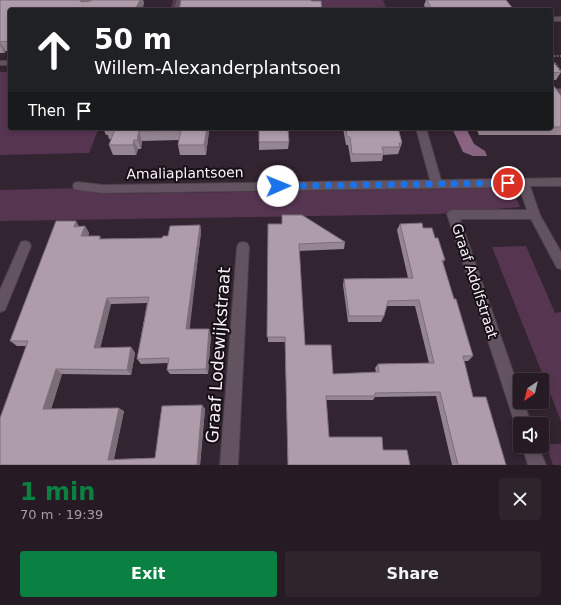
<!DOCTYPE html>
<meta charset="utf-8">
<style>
:root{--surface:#261b24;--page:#2e242c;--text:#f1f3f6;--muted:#a4a1a6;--line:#423941;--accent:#0b8043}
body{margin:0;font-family:"DejaVu Sans",sans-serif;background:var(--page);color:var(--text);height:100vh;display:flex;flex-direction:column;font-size:15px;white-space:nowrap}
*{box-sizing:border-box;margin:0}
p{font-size:13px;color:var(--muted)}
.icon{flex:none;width:22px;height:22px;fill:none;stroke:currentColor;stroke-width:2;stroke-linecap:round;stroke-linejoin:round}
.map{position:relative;height:465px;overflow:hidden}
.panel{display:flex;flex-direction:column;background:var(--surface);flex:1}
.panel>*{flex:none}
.hud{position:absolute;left:8px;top:8px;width:545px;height:122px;border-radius:4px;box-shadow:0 2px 6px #0003,0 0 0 1px var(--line);background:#202124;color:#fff;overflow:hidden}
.needle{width:26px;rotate:215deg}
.fabs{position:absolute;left:513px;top:373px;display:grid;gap:8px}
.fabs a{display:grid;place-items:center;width:36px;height:36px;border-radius:4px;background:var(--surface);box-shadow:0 2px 6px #0003,0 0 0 1px var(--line);font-size:20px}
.pin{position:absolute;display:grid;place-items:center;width:34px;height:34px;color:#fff;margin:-17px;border:2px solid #fff;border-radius:50%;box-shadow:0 1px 4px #0007}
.me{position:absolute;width:44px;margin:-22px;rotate:89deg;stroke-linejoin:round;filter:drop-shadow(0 0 3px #0008)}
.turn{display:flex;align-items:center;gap:14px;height:84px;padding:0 20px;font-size:18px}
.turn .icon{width:52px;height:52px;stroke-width:2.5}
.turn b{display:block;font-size:28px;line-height:34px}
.then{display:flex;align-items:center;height:38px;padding:0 20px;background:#0003;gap:8px;font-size:15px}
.round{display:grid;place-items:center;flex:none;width:42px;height:42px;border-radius:4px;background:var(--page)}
.overview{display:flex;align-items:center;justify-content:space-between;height:68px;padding:0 20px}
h1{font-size:24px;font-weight:600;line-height:30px;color:var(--accent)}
.button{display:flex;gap:8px;margin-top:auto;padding:8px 20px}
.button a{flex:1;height:46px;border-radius:4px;background:var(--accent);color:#fff;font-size:16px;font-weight:600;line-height:46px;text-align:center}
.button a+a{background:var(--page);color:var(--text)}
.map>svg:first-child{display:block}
.green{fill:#563551}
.water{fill:#896482}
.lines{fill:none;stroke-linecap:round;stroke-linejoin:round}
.lane-casing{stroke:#4c3f49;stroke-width:2}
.street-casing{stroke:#4c3f49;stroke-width:2}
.path{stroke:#897c87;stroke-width:1.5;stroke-dasharray:1.5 1.5;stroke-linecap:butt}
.lane{fill:#635360;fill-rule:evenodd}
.street{fill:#635360;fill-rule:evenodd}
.wall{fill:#968693}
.shaded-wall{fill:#7a6d78}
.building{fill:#af9cab;stroke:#7a6d78}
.route{stroke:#1a73e8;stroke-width:7;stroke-dasharray:0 12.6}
.labels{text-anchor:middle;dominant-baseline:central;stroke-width:4;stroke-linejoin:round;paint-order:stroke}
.street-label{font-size:14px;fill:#fbf1f9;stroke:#160f15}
.near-street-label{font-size:17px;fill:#fbf1f9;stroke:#160f15}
</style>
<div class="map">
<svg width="561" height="465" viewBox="0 0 561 465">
<rect width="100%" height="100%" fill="#322430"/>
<g class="green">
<polygon points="173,0 383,0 387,10 170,10"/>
<polygon points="0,72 10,72 10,128 99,128 89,153 0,155"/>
<polygon points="82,188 102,194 512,188 520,207 437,214 0,221 0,190"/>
<polygon points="526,246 555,313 561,312 561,421 492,247"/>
<polygon points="546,444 561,444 561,465 553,465"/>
</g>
<polygon class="water" points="452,128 466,128 474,144 485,151 487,156 473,156 463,152"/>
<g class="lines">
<defs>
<polygon id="lane" points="177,0 183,0 181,10 173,10"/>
<g id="street">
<rect x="551" y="17" width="10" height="4"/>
<rect x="0" y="61" width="10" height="4"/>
<rect x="551" y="89" width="10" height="6"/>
<polygon points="416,128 426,128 441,180 561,178 561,186 530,186 540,215 561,252 561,269 557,268 531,219 460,219 520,392 520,402 524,402 531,424 520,424 520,431 517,430 515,424 447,214 449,211 453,210 527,210 519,187 103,193 78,190 74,189 73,186 74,183 78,182 103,185 430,180"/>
<polygon points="25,241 29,242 31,246 5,310 0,312 0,290 21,242"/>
<polygon points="243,242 247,243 249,247 238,465 220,465 237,247 239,243"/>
<polygon points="522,446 538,446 546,465 528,465"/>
</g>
</defs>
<use href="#lane" class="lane-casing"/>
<use href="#street" class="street-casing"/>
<g class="path">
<polyline points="551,56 561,56"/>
<polyline points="551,58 561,71"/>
</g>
<use href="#lane" class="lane"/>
<use href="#street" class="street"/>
</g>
<g class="wall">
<polygon points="0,0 91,0 90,2 143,0 144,4 10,10 10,51 6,51 4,53 0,53"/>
<polygon points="426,0 506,0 514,10 426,10 424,5"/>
<polygon points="551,59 561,72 556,80 551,80"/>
<polygon points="551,82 561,96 561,135 479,135 476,128 551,128"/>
<polygon points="103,128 209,128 209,131 206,155 180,155 178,145 179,140 142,141 141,149 138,149 136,155 113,155 109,145 111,139 109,139 108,135 106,135"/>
<polygon points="343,128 398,128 402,143 398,154 383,155 382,161 351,162 348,145 346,145"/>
<polygon points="259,142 289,142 288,149 259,150"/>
<polygon points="76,221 79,227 85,226 89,233 88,236 100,236 101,239 162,238 200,225 201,232 189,329 209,329 211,334 208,374 170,374 167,370 168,363 141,364 137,359 147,303 111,304 100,348 131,347 135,353 131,375 62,374 51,409 124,411 114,459 155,458 202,405 205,409 200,465 0,465 26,346 17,346 10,341"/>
<polygon points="268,224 345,242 344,249 299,251 305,345 333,374 376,372 375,368 378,364 429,363 415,306 386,306 384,316 381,322 348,322 343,285 344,279 408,278 397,230 400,224 423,228 435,238 445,260 443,262 454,299 473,356 468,361 464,361 473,397 506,465 452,465 436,396 375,397 373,400 326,400 329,437 383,450 410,465 288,465 285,342 268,342"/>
</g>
<g class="shaded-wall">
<polygon points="80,0 91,0 84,9"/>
<polygon points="140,0 143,0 144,4 142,10 135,10"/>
<polygon points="0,42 6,51 4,53 0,45"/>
<polygon points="207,128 209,128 209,131 206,155 204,145"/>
<polygon points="139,131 142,141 141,149 137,140"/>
<polygon points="134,140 138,149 136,155 133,145"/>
<polygon points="76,221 80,228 74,227"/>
<polygon points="200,225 201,232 189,335 186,329"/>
<polygon points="85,226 89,233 86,243 81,236"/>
<polygon points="107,298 111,304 99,353 94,348"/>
<polygon points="209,329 211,334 208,374 206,369"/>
<polygon points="131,347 135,353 131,375 127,370"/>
<polygon points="56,369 62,374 50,413 43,409"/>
<polygon points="202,405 205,409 200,465 197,465"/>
<polygon points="119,408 124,411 113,462 108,460"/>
</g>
<g class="building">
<polygon points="0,0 80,0 81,2 91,1 92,0 140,0 135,10 10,10 10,41 0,42"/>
<polygon points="181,0 311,0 311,1 321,1 322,10 179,10"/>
<polygon points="427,0 506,0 514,10 432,10"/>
<polygon points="551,59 561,72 551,73"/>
<polygon points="551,82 561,96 561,127 551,127"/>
<polygon points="106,128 207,128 204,145 178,145 181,130 139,131 137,140 134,140 133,145 109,145 115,129 105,129"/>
<polygon points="259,128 288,128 289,142 259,142"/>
<polygon points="346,128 398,128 402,143 399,143 400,147 382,147 384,154 352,154 350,137 347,137"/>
<polygon points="282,215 302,215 345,242 299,244 305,345 331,345 333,374 379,372 378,364 434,363 419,300 388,301 384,316 349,316 344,279 413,278 400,224 422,223 423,228 432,228 435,238 438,238 445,260 442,260 454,299 456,299 473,356 463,356 473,397 486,397 506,465 458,465 440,392 375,393 375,396 326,396 329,437 382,437 383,450 407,450 410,465 288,465 285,337 267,337 268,224 282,224"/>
<polygon points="56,221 76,221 74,227 85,226 81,236 100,236 99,239 162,238 163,236 168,236 170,226 200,225 186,329 209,329 206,369 167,370 169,358 137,359 149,297 107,298 94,348 131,347 127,370 56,369 43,409 119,408 108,460 155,458 162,406 202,405 197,465 0,465 0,418 28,341 10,341"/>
</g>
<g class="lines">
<polyline class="route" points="278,186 508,183"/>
</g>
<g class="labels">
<g class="street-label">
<text transform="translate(185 173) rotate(-1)">Amaliaplantsoen</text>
<text transform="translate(475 281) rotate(72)">Graaf Adolfstraat</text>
</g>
<g class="near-street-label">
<text transform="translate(218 355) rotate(-86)">Graaf Lodewijkstraat</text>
</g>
</g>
</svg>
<div class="fabs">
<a><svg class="needle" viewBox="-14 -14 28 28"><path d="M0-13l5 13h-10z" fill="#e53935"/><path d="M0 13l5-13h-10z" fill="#a4a1a6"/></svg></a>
<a><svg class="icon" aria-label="sound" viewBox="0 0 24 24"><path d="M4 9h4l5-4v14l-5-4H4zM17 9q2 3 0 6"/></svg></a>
</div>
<div class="pin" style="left:508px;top:183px;background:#d93025"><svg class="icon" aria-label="arrive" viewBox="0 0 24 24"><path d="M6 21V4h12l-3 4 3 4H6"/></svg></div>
<svg class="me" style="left:278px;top:186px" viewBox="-20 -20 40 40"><circle r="19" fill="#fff"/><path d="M0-13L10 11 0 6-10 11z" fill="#1a73e8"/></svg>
<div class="hud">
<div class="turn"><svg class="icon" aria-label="ahead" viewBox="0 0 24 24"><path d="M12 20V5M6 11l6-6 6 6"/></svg><div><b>50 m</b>Willem-Alexanderplantsoen</div></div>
<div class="then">Then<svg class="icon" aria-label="arrive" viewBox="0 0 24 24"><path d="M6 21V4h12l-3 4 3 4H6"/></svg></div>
</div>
</div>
<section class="panel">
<div class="overview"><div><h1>1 min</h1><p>70 m · 19:39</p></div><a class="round"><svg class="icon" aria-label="close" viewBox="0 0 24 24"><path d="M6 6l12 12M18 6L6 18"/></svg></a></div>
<div class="button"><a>Exit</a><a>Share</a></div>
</section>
